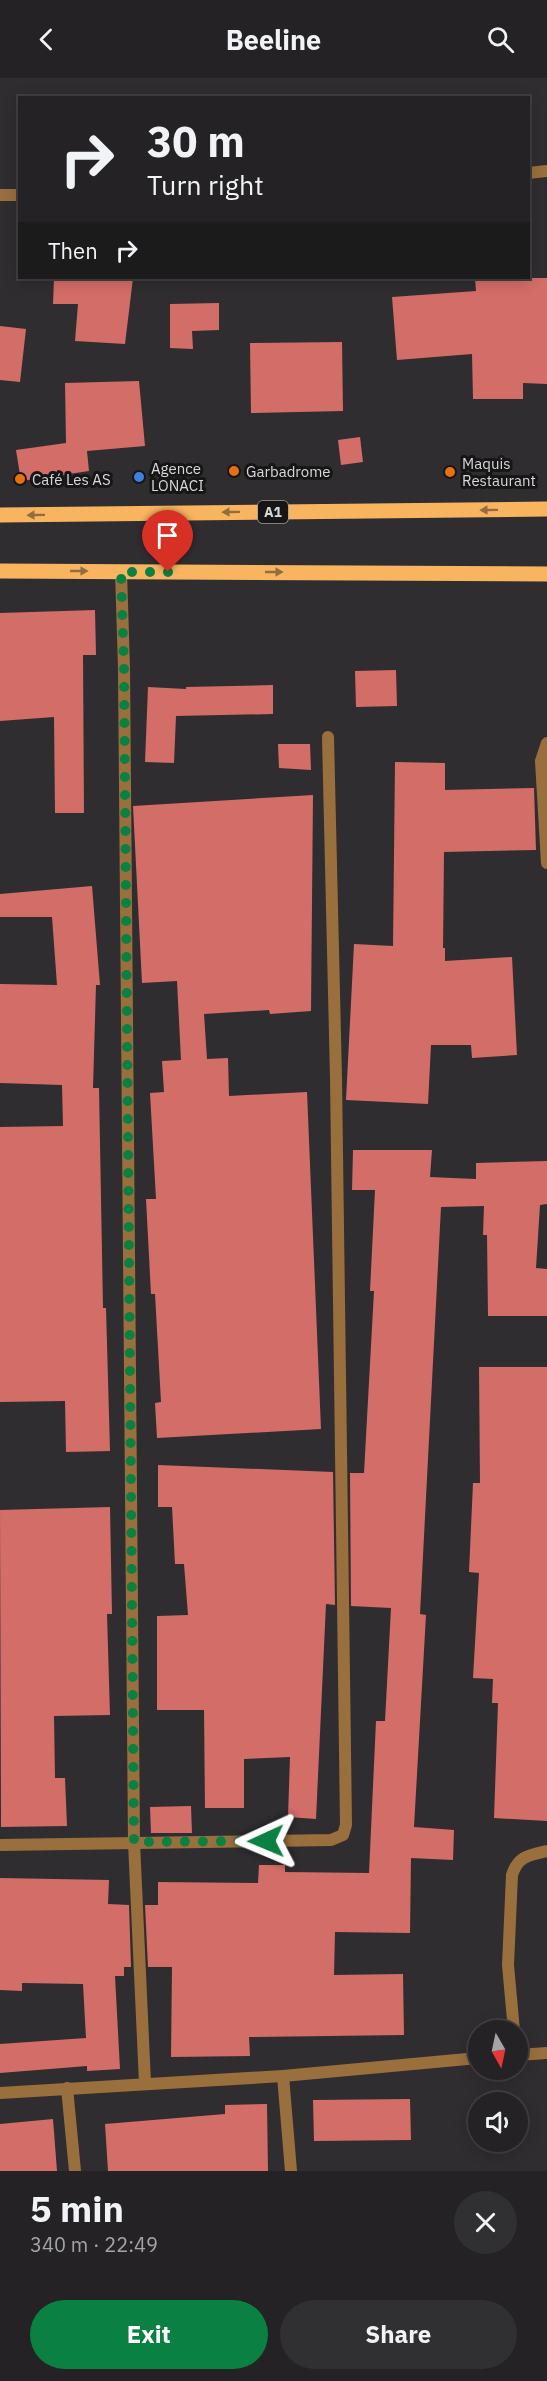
<!DOCTYPE html>
<meta charset="utf-8">
<style>
:root{--surface:#242224;--page:#302f31;--text:#f1f3f6;--muted:#a3a4a6;--line:#413f41;--accent:#0b8043}
body{margin:0;font-family:"IBM Plex Sans",sans-serif;background:var(--page);color:var(--text);height:100vh;display:flex;flex-direction:column;font-size:22px;white-space:nowrap}
*{box-sizing:border-box;margin:0}
p{font-size:20px;color:var(--muted)}
.icon{flex:none;width:33px;height:33px;fill:none;stroke:currentColor;stroke-width:2;stroke-linecap:round;stroke-linejoin:round}
.map{position:relative;height:2093px;overflow:hidden}
.sheet{display:flex;flex-direction:column;background:var(--surface);flex:1}
.sheet>*{flex:none}
.hud{position:absolute;left:18px;top:18px;width:512px;height:183px;border-radius:0px;box-shadow:0 3px 15px #0003,0 0 0 2px var(--line);background:#242224;color:var(--text);overflow:hidden}
.needle{width:39px;rotate:171deg}
.buttons{position:absolute;left:468px;top:1942px;display:grid;gap:12px}
.buttons a{display:grid;place-items:center;width:60px;height:60px;border-radius:50%;background:var(--surface);box-shadow:0 3px 15px #0003,0 0 0 2px var(--line);font-size:30px}
.pin{position:absolute;display:grid;place-items:center;width:51px;height:51px;color:#fff;margin:-62px -26px;border-radius:50% 50% 50% 0;rotate:-45deg;box-shadow:0 0 6px #0007}
.pin .icon{rotate:45deg}
.me{position:absolute;width:66px;margin:-33px;rotate:269deg;stroke-linejoin:round;filter:drop-shadow(0 0 4px #0008)}
.turn{display:flex;align-items:center;gap:21px;height:126px;padding:0 30px;font-size:27px}
.turn .icon{width:78px;height:78px;stroke-width:2.5}
.turn b{display:block;font-size:42px;line-height:51px}
.then{display:flex;align-items:center;height:57px;padding:0 30px;background:#0003;gap:12px;font-size:22px}
.round{display:grid;place-items:center;flex:none;width:63px;height:63px;border-radius:32px;background:var(--page)}
.summary{display:flex;align-items:center;justify-content:space-between;height:102px;padding:0 30px}
h1{font-size:36px;font-weight:700;line-height:45px}
.button{display:flex;gap:12px;margin-top:auto;padding:12px 30px}
.button a{flex:1;height:69px;border-radius:36px;background:var(--accent);color:#fff;font-size:24px;font-weight:700;line-height:69px;text-align:center}
.button a+a{background:var(--page);color:var(--text)}
header{display:flex;justify-content:space-between;align-items:center;height:78px;padding:0 30px;background:var(--surface);font-size:27px;font-weight:700}
.map>svg:first-child{display:block}
.building{fill:#d36d68}
.lines{fill:none;stroke-linecap:round;stroke-linejoin:round}
.minor{stroke:#9a6f3e;stroke-width:12}
.primary{stroke:#f9b460;stroke-width:15}
.oneway{fill:#936d3f}
.route{stroke:#0b8043;stroke-width:10;stroke-dasharray:0 18}
.food-dot{fill:#e8710a;stroke:#171617;stroke-width:2}
.shop-dot{fill:#3f7fe0;stroke:#171617;stroke-width:2}
.labels{text-anchor:middle;dominant-baseline:central;stroke-width:6;stroke-linejoin:round;paint-order:stroke}
.shield{fill:#171617;stroke:#9f9e9f;stroke-width:1.5}
.shield-label{font-size:14px;font-weight:bold;fill:#d9d8d9}
.poi-label{font-size:15px;fill:#d9d8d9;stroke:#171617;text-anchor:start}
</style>
<header><svg class="icon" aria-label="back" viewBox="0 0 24 24"><path d="M15 5l-7 7 7 7"/></svg>Beeline<svg class="icon" aria-label="search" viewBox="0 0 24 24"><circle cx="10" cy="10" r="6"/><path d="M15 15l6 6"/></svg></header>
<div class="map">
<svg width="547" height="2093" viewBox="0 0 547 2093">
<rect width="100%" height="100%" fill="#302d30"/>
<g class="building">
<polygon points="54,200 133,200 125,266 75,263 78,226 53,226"/>
<polygon points="475,200 547,200 547,306 523,305 523,321 473,321 472,276 397,282 392,219 476,213"/>
<polygon points="219,225 219,252 192,253 193,271 170,270 170,226"/>
<polygon points="0,248 26,251 20,304 0,302"/>
<polygon points="342,264 343,333 251,335 250,265"/>
<polygon points="139,303 145,368 87,373 89,393 21,403 16,372 66,365 65,305"/>
<polygon points="360,359 363,384 341,387 338,362"/>
<polygon points="95,532 96,577 83,577 84,735 55,735 54,639 0,643 0,535"/>
<polygon points="396,592 397,628 356,629 355,593"/>
<polygon points="273,607 273,636 176,638 174,685 145,684 148,609 186,611 186,609"/>
<polygon points="278,666 310,666 311,692 279,690"/>
<polygon points="395,684 445,685 445,712 534,710 536,772 444,774 443,870 445,870 445,883 512,879 517,977 472,980 471,967 431,967 428,1026 346,1022 354,866 393,868"/>
<polygon points="313,717 311,933 270,936 269,932 204,936 207,981 228,980 229,1018 307,1014 321,1351 157,1360 155,1325 161,1324 155,1216 151,1216 146,1121 156,1121 150,1015 164,1014 162,983 181,982 177,903 142,905 133,728"/>
<polygon points="92,808 100,907 96,907 93,1010 99,1010 103,1230 106,1230 110,1373 66,1374 65,1323 0,1324 0,1049 63,1048 62,1007 0,1005 0,906 57,907 52,839 0,839 0,816"/>
<polygon points="353,1072 432,1072 430,1099 476,1101 476,1085 547,1083 547,1126 540,1127 536,1190 547,1191 547,1238 488,1238 487,1157 483,1157 484,1128 441,1129 420,1536 426,1537 414,1749 454,1752 453,1782 411,1780 410,1855 335,1854 334,1897 403,1896 404,1957 249,1959 250,1978 171,1979 172,1889 148,1889 145,1827 158,1827 158,1804 258,1805 259,1787 285,1787 285,1794 369,1795 376,1643 385,1643 391,1530 351,1528 350,1395 364,1395 374,1213 370,1213 375,1112 352,1112"/>
<polygon points="479,1289 547,1289 547,1743 494,1740 498,1625 492,1625 493,1601 473,1600 479,1495 469,1494 473,1405 480,1405"/>
<polygon points="158,1387 333,1394 335,1527 326,1526 316,1741 288,1739 290,1679 244,1681 244,1730 205,1730 204,1632 157,1632 157,1538 188,1537 184,1486 175,1486 172,1429 158,1429"/>
<polygon points="110,1429 112,1536 107,1536 110,1637 54,1638 55,1700 65,1700 67,1748 1,1749 0,1432"/>
<polygon points="191,1728 192,1755 151,1755 150,1729"/>
<polygon points="0,1800 109,1802 108,1826 129,1827 131,1889 124,1889 124,1898 115,1898 120,1991 87,1993 87,1988 0,1995 0,1966 86,1960 83,1906 22,1905 22,1913 0,1912"/>
<polygon points="410,2021 411,2062 314,2063 313,2022"/>
<polygon points="267,2026 268,2093 108,2093 105,2046 225,2036 225,2027"/>
<polygon points="53,2041 57,2093 0,2093 0,2046"/>
</g>
<g class="lines">
<g class="minor">
<polyline points="528,95 547,93"/>
<polyline points="0,117 20,117"/>
<polyline points="121,493 124,590 134,1764 145,2005"/>
<polyline points="547,665 541,683 547,785"/>
<polyline points="0,1767 331,1762 343,1757 346,1747 336,1000 328,659"/>
<path d="M514 1953 508 1887 512 1797C518 1778 529 1777 547 1773"/>
<polyline points="518,1977 547,1975"/>
<polyline points="283,1998 291,2093"/>
<polyline points="67,2010 75,2093"/>
<polyline points="0,2015 283,1998 478,1980"/>
</g>
<g class="primary">
<polyline points="0,437 547,431"/>
<polyline points="0,493 547,496"/>
</g>
</g>
<defs><path id="oneway-solid" d="M-6-.8H1V-3.2L6.5 0L1 3.2V.8H-6Z" transform="scale(1.5)"/></defs>
<g class="oneway">
<use href="#oneway-solid" transform="translate(489 432) rotate(179)"/>
<use href="#oneway-solid" transform="translate(231 434) rotate(179)"/>
<use href="#oneway-solid" transform="translate(36 437) rotate(179)"/>
<use href="#oneway-solid" transform="translate(79 493)"/>
<use href="#oneway-solid" transform="translate(274 494)"/>
</g>
<g class="lines">
<polyline class="route" points="168,494 121,494 124,590 134,1764 266,1763"/>
</g>
<g class="food-dot">
<circle cx="234" cy="393" r="6"/>
<circle cx="450" cy="394" r="6"/>
<circle cx="20" cy="401" r="6"/>
</g>
<circle class="shop-dot" cx="139" cy="399" r="6"/>
<g class="labels">
<rect class="shield" x="258" y="423" width="30" height="22" rx="4.5"/>
<g class="shield-label">
<text x="273" y="434">A1</text>
</g>
<g class="poi-label">
<text x="462" y="385">Maquis<tspan x="462" dy="17">Restaurant</tspan></text>
<text x="151" y="390">Agence<tspan x="151" dy="17">LONACI</tspan></text>
<text x="246" y="393">Garbadrome</text>
<text x="32" y="401">Café Les AS</text>
</g>
</g>
</svg>
<div class="buttons">
<a><svg class="needle" viewBox="-14 -14 28 28"><path d="M0-13l5 13h-10z" fill="#e53935"/><path d="M0 13l5-13h-10z" fill="#a3a4a6"/></svg></a>
<a><svg class="icon" aria-label="sound" viewBox="0 0 24 24"><path d="M4 9h4l5-4v14l-5-4H4zM17 9q2 3 0 6"/></svg></a>
</div>
<div class="pin" style="left:168px;top:494px;background:#d93025"><svg class="icon" aria-label="arrive" viewBox="0 0 24 24"><path d="M6 21V4h12l-3 4 3 4H6"/></svg></div>
<svg class="me" style="left:266px;top:1763px" viewBox="-20 -20 40 40"><path d="M0-17L14 15 0 8-14 15z" fill="#0b8043" stroke="#fff" stroke-width="4"/></svg>
<div class="hud">
<div class="turn"><svg class="icon" aria-label="right" viewBox="0 0 24 24"><path d="M7 20v-9h11M14 6l5 5-5 5"/></svg><div><b>30 m</b>Turn right</div></div>
<div class="then">Then<svg class="icon" aria-label="right" viewBox="0 0 24 24"><path d="M7 20v-9h11M14 6l5 5-5 5"/></svg></div>
</div>
</div>
<section class="sheet">
<div class="summary"><div><h1>5 min</h1><p>340 m · 22:49</p></div><a class="round"><svg class="icon" aria-label="close" viewBox="0 0 24 24"><path d="M6 6l12 12M18 6L6 18"/></svg></a></div>
<div class="button"><a>Exit</a><a>Share</a></div>
</section>
